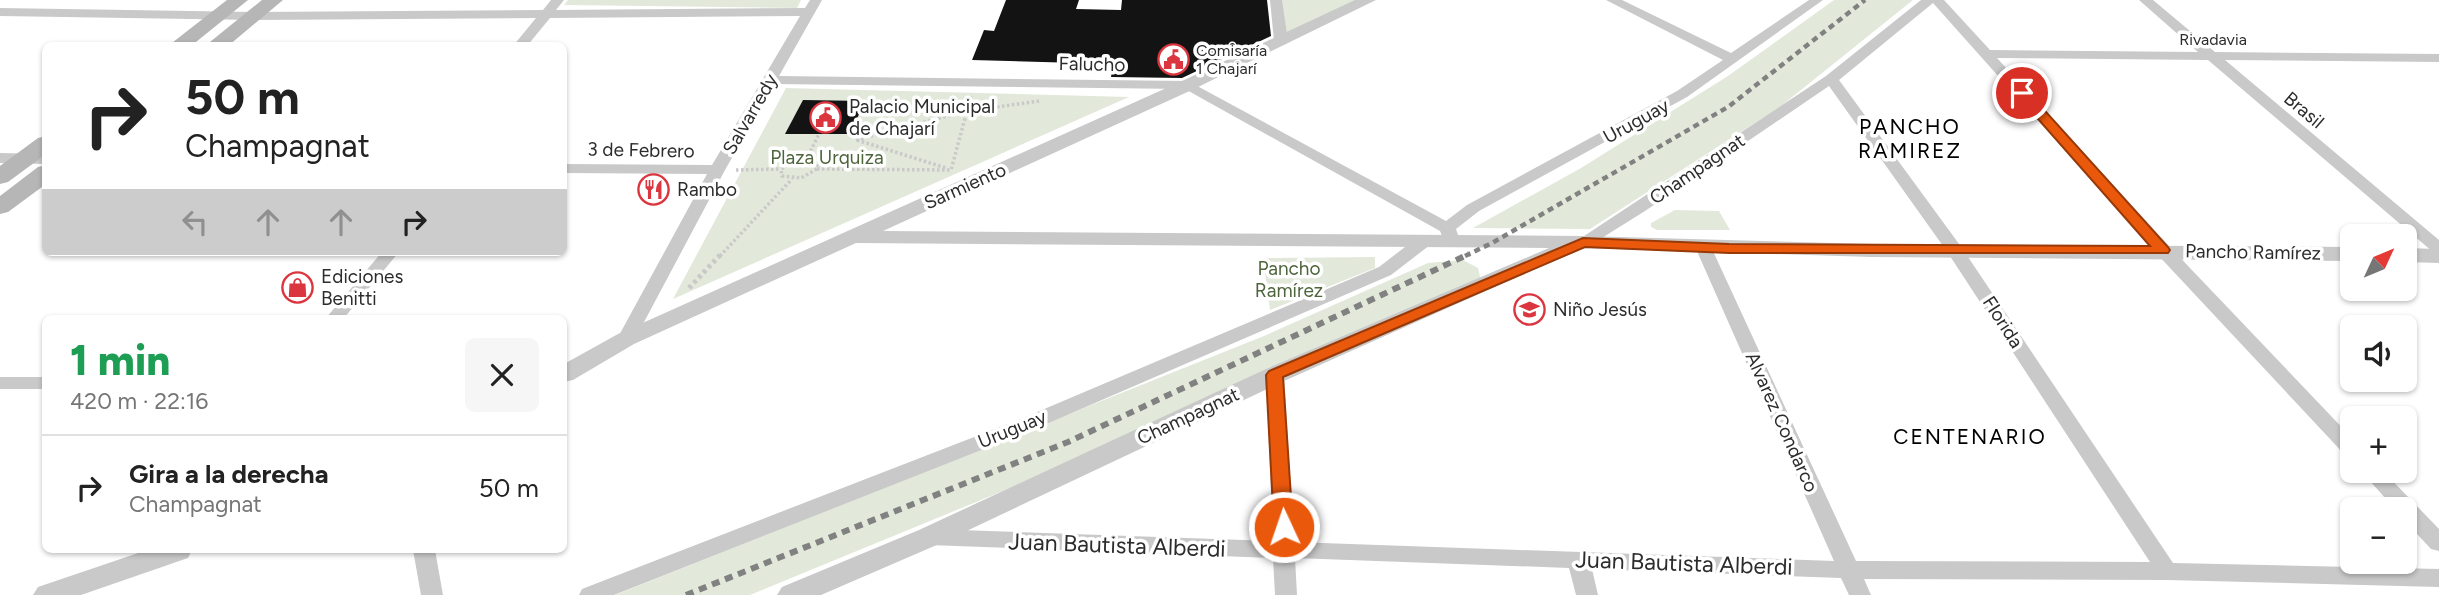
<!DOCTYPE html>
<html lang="es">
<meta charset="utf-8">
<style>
:root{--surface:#fff;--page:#f6f6f6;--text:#222;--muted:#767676;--line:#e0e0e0}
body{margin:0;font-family:Figtree,sans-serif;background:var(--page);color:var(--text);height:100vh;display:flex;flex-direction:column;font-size:26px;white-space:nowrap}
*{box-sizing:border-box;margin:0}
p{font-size:23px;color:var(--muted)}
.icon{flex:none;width:38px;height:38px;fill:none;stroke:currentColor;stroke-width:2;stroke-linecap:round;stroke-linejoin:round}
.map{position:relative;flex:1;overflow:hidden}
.drawer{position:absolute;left:42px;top:315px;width:525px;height:238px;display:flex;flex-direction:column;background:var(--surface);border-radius:10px;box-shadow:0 2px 5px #0004}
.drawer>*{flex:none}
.guide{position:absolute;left:42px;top:42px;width:525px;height:214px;border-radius:10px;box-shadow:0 2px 5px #0004;background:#fff;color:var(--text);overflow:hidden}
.needle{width:46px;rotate:46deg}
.tools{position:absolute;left:2340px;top:224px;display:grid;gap:14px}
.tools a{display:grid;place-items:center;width:77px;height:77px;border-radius:10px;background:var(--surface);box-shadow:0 2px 5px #0004;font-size:35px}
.pin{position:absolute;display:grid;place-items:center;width:60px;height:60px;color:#fff;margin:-30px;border:4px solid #fff;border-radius:50%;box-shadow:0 2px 7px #0007}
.me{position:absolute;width:77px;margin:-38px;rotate:357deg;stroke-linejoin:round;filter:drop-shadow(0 0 5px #0008)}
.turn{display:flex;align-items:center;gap:24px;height:147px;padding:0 28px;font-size:32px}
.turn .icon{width:91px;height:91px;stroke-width:2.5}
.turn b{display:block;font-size:49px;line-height:60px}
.lanes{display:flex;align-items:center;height:66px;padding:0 28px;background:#0003;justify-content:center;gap:35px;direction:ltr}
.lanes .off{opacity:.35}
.round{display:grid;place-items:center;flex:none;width:74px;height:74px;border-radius:10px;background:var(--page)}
.head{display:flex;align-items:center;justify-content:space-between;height:119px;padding:0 28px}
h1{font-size:42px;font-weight:800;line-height:52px;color:#1e9e55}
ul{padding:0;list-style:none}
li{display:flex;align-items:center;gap:21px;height:105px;padding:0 28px;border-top:2px solid var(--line)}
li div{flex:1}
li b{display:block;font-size:26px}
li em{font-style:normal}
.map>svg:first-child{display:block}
.green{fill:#e2e9da}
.building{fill:#131313}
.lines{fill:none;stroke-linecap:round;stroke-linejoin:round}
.path-far1{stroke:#c9c9c9;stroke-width:3.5;stroke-dasharray:2.5 2.5;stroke-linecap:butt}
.path{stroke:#c9c9c9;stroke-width:5;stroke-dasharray:3.5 3.5;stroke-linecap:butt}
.minor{fill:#c9c9c9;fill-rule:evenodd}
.tertiary{fill:#c9c9c9;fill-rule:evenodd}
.secondary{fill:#b6b6b6;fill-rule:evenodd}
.rail-far1{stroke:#818181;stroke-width:4.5;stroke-dasharray:6 4.5;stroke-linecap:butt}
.rail{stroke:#818181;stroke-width:6;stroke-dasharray:8 6;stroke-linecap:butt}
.route{fill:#ea580c;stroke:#983908;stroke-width:2}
.labels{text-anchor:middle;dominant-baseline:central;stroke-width:7;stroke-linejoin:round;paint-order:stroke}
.far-street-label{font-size:16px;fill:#2c2c2c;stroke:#fff}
.far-poi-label{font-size:16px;fill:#2c2c2c;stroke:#fff;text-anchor:start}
.street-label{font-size:19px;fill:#2c2c2c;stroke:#fff}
.poi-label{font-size:19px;fill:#2c2c2c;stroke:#fff;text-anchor:start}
.park-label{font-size:19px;fill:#4e653c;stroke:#fff}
.neighbourhood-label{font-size:21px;letter-spacing:2px;fill:#000;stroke:#fff}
.near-street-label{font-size:23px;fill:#2c2c2c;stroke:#fff}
</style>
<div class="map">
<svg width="2439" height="595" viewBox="0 0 2439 595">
<rect width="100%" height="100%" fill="#fff"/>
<g class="green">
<polygon points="568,0 801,0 797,8 564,5"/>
<polygon points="1280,0 1364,0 1285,38"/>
<polygon points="1834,0 1913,0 1781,106 1590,229 1473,228 1581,168 1728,76"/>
<polygon points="786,88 1129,97 673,299"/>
<polygon points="1675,210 1719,211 1730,230 1657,230 1651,227 1651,223"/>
<polygon points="1375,257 1375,268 1270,310 1263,258"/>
<polygon points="1463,260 1478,268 1481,281 1088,456 750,595 615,595 1264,336 1428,263"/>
</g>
<g class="building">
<polygon points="1006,0 1079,0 1076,9 1121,10 1122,0 1267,0 1271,36 1182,78 1111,77 1113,64 972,60 984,30 994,31"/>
<polygon points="803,100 865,101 850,134 785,134"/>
</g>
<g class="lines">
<g class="path-far1">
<polyline points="856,140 967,111 1040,101"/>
<polyline points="857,140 946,168"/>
<polygon points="803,159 817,164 817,169 801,178 782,176 781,169 794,161"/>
<polyline points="806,160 819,134"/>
<polyline points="817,169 951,170 971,96"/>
<polyline points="736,170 781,169"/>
<polyline points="720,256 792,179"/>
</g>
<polyline class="path" points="689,288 721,254"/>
<g class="minor">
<polygon points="551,0 564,0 556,10 805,8 810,0 822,0 779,76 1188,81 1446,221 1467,205 1677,91 1723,60 1606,0 1622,0 1731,53 1809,0 1823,0 1687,97 1479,211 1456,229 1460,241 1452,246 1446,245 1440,231 1185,89 774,84 725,170 635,339 626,345 617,339 707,174 564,173 564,164 712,165 800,16 550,18 527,46 513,46 536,18 255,20 0,16 0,8 255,12 543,10"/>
<polygon points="1270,0 1282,0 1288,41 1286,44 1281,45 1274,41"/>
<polygon points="1921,0 1944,0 1990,50 2198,52 2139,0 2153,0 2215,52 2439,54 2439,62 2225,60 2439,240 2439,253 2433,252 2208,60 1997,58 2169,246 2352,438 2352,457 2345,455 2157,254 1933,3 1839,80 1962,248 2173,563 2439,569 2439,587 2167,580 1864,579 1871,595 1849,595 1841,578 1592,569 1598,595 1576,595 1569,568 1295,558 1297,595 1275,595 1273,558 929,545 921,543 918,537 921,531 929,529 1273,541 1266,375 1268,371 1282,371 1284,375 1294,542 1834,561 1696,249 1704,244 1712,249 1856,561 2150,562 1948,253 1829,86 1645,211 1589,246 1583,247 1575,242 1826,76"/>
<polygon points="0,153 46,154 46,164 0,163"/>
<polygon points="1424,236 1430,237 1432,241 1430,245 1391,275 1037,428 614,595 579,595 582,589 1023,418 1379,267 1418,237"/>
<polygon points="382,252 399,252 344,318 326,318"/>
<rect x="0" y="377" width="46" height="12"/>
<polygon points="2361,471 2383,471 2439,529 2439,551 2431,549 2404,520 2404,509 2395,509"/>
<polygon points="413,550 435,550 443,595 421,595"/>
</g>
<g class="tertiary">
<polygon points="1355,0 1376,0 1194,89 883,231 1583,236 1871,244 2352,247 2352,261 1871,257 1582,248 1284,381 939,544 821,595 777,595 782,587 919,530 1266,369 1549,248 856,243 634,344 573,380 564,382 564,364 618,334 1182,81"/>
<polygon points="2404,248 2439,249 2439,263 2404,262"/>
<polygon points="147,550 192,550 188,558 81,595 33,595 38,587"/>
</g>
<g class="secondary">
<polygon points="227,0 248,0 191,46 168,46"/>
<polygon points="262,0 283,0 228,46 205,46"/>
<polygon points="46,136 46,154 8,182 0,184 0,166 38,138"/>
<polygon points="46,165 46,184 8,212 0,214 0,196 38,167"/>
</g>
<polyline class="rail-far1" points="1465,256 1492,243 1728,107 1865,0"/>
<polyline class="rail" points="686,595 1068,442 1469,254"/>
</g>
<polygon class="route" points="2022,89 2027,91 2168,247 2170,250 2168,253 1729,253 1585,247 1283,377 1293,527 1290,532 1284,534 1277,532 1274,527 1266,375 1269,371 1583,238 1729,244 2150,246 2018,96 2016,93"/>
<defs>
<symbol id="civic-ring" viewBox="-11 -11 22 22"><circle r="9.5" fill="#fff" stroke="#db363f" stroke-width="1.5"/><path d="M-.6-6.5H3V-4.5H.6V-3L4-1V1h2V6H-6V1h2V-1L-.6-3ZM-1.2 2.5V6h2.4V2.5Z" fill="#db363f"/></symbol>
<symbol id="restaurant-ring" viewBox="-11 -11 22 22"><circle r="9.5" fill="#fff" stroke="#db363f" stroke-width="1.5"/><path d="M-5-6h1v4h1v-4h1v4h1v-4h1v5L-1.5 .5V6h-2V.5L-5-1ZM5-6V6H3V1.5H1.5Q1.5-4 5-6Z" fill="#db363f"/></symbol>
<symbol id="shop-ring" viewBox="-11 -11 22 22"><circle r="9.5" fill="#fff" stroke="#db363f" stroke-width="1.5"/><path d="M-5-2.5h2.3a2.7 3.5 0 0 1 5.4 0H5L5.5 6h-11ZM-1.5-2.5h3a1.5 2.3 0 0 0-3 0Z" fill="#db363f"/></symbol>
<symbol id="school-ring" viewBox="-11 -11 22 22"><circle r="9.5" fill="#fff" stroke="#db363f" stroke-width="1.5"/><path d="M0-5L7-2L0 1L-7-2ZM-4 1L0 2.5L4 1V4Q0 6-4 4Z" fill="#db363f"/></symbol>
</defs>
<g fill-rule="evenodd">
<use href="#civic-ring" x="1156" y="42" width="35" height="35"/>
<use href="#civic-ring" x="808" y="100" width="35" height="35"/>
<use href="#restaurant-ring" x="636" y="172" width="35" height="35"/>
<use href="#shop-ring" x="280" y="270" width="35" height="35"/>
<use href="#school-ring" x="1512" y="292" width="35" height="35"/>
</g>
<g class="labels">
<g class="far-street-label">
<text x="2213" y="39">Rivadavia</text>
</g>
<g class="far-poi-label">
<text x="1196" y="50">Comisaría<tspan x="1196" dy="18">1 Chajarí</tspan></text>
</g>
<g class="street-label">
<text transform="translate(1092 64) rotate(1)">Falucho</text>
<text transform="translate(2304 110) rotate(40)">Brasil</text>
<text transform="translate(750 114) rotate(-60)">Salvarredy</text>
<text transform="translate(1636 121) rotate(-29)">Uruguay</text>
<text transform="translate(641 150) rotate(1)">3 de Febrero</text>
<text transform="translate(1697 169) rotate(-34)">Champagnat</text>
<text transform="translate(965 186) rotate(-24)">Sarmiento</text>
<text transform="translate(2253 252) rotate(1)">Pancho Ramírez</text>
<text transform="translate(2003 322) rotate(57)">Florida</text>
<text transform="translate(1188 416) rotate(-25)">Champagnat</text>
<text transform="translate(1782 422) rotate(66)">Alvarez Condarco</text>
<text transform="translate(1012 429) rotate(-22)">Uruguay</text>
</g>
<g class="poi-label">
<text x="849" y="106">Palacio Municipal<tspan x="849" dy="22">de Chajarí</tspan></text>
<text x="677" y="189">Rambo</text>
<text x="321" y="276">Ediciones<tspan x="321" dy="22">Benitti</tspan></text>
<text x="1553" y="309">Niño Jesús</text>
</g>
<g class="park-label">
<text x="827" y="157">Plaza Urquiza</text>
<text x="1289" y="268">Pancho<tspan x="1289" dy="22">Ramírez</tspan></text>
</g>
<g class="neighbourhood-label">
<text x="1910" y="126">PANCHO<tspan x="1910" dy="24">RAMIREZ</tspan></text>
<text x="1970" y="436">CENTENARIO</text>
</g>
<g class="near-street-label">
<text transform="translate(1117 545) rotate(2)">Juan Bautista Alberdi</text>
<text transform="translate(1684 563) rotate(2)">Juan Bautista Alberdi</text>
</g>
</g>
</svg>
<div class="tools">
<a><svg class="needle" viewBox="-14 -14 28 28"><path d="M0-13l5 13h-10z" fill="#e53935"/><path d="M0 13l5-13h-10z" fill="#767676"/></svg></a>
<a><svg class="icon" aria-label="sound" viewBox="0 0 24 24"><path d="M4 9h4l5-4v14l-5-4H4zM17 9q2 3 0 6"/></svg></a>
<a>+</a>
<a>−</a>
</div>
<div class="pin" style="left:2022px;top:93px;background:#d93025"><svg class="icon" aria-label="arrive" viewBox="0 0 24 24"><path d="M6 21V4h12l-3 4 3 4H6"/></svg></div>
<svg class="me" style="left:1284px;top:527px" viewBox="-20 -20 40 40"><circle r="17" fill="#ea580c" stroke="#fff" stroke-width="3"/><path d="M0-11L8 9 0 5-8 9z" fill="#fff"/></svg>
<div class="guide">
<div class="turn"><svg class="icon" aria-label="right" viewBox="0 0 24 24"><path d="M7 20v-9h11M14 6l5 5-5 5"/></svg><div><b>50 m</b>Champagnat</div></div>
<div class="lanes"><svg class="icon off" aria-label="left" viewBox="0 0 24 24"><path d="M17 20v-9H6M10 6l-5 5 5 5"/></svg><svg class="icon off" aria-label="ahead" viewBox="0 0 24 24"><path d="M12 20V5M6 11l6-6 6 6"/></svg><svg class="icon off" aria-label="ahead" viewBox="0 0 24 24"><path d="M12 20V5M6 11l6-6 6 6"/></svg><svg class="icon" aria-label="right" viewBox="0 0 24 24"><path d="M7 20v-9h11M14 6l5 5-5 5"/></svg></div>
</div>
<section class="drawer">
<div class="head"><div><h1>1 min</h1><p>420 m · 22:16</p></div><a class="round"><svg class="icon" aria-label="close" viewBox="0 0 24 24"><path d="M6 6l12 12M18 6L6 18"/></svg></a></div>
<ul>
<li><svg class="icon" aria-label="right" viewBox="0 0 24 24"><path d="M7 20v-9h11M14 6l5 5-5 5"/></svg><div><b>Gira a la derecha</b><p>Champagnat</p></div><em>50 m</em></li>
</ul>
</section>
</div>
